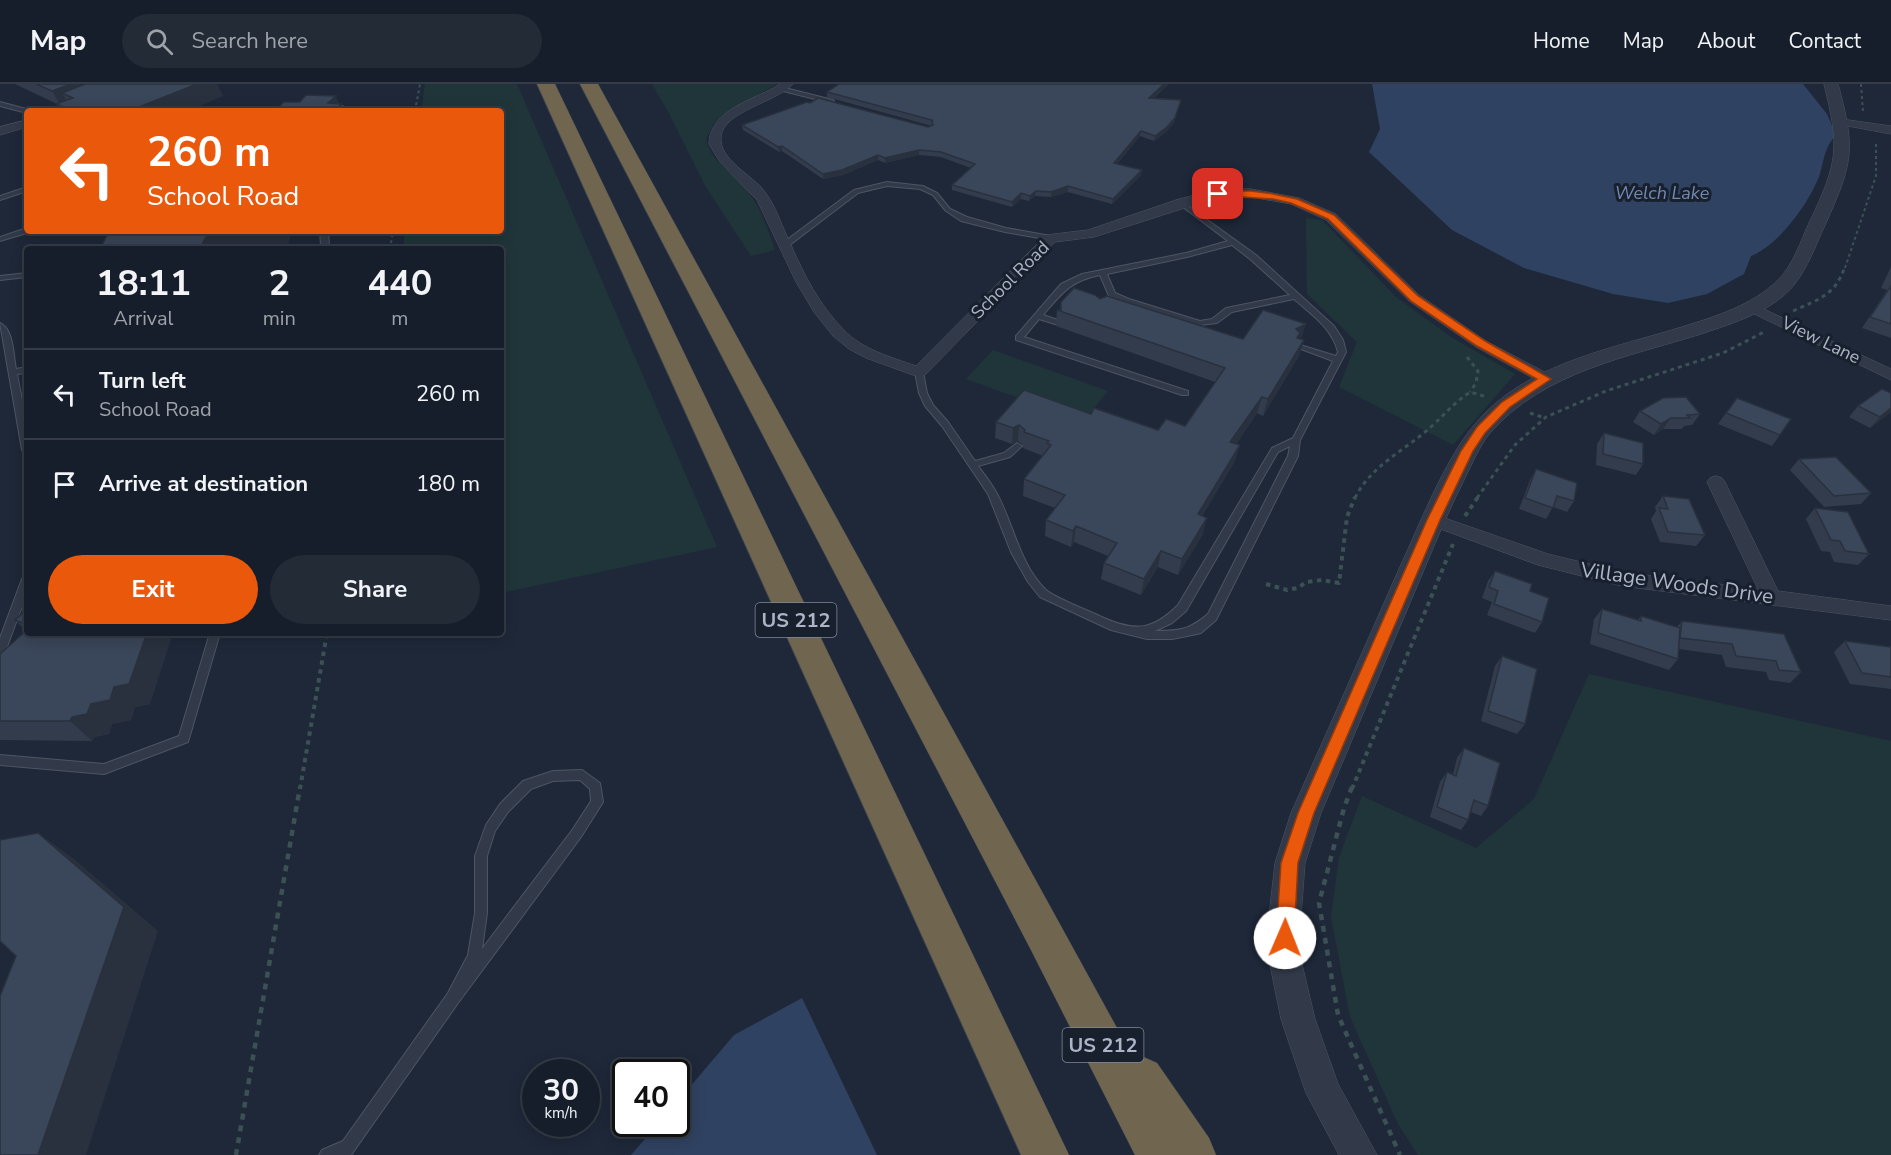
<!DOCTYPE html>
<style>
:root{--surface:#161e2b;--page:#232b37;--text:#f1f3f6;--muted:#9ea2a9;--line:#353c47;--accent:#ea580c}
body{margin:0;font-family:"Nunito Sans",sans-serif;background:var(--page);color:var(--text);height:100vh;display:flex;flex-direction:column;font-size:22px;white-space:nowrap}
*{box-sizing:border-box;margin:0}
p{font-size:20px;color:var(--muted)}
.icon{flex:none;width:33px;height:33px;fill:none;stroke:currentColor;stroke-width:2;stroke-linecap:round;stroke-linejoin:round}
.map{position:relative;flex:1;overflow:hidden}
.details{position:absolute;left:24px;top:162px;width:480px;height:390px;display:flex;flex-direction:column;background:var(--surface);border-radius:6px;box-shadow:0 3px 15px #0003,0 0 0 2px var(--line)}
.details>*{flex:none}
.banner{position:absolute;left:24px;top:24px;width:480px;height:126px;border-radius:6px;box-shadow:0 3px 15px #0003,0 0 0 2px var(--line);background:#ea580c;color:#fff;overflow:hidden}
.speed{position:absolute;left:522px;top:975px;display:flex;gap:12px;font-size:30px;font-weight:700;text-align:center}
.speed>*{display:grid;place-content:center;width:78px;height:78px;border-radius:50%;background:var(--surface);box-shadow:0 3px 15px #0003,0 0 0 2px var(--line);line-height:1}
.speed small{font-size:15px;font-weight:400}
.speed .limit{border:3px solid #111;border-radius:9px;background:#fff;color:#111}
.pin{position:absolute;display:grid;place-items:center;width:51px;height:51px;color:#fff;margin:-26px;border-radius:12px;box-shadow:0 3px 9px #0006}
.me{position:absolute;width:66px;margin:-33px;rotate:1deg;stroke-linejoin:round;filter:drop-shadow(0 0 4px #0008)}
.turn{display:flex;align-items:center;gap:21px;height:126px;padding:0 24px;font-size:27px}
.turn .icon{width:78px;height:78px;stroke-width:2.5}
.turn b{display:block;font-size:42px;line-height:51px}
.eta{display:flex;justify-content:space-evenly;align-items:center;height:102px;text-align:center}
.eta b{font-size:36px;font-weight:700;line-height:42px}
.primary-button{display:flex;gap:12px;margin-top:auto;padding:12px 24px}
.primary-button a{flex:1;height:69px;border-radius:36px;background:var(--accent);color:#fff;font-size:24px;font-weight:700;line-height:69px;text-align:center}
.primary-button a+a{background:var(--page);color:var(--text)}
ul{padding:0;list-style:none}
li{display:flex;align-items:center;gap:18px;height:90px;padding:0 24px;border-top:2px solid var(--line)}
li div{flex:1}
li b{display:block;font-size:22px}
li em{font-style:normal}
header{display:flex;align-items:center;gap:36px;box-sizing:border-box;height:84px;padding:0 30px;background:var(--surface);border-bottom:2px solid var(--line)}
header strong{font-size:28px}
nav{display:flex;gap:33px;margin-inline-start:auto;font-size:21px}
.search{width:420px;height:54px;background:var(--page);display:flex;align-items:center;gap:15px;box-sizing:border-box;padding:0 21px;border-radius:33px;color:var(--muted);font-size:22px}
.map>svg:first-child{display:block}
.green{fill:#20353a}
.water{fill:#304261}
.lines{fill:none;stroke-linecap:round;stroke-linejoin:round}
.service-casing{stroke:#4d5564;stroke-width:2}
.minor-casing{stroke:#4d5564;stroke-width:1}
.tertiary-casing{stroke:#4d5564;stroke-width:1}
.motorway-casing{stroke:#3a4251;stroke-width:1}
.path-far3{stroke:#3b5154;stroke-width:2;stroke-dasharray:3 3;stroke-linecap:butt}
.path-far2{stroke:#3b5154;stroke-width:3;stroke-dasharray:4 4;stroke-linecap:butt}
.path-far1{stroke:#3b5154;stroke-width:4;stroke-dasharray:4.5 4.5;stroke-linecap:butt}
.path{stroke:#3b5154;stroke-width:4.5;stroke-dasharray:6 6;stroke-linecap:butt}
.service{fill:#323a49;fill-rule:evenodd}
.minor{fill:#323a49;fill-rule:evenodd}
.tertiary{fill:#323a49;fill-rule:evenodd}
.motorway{fill:#70654e;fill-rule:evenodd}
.wall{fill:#323c4d}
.shaded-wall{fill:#29313e}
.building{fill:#3a4659;stroke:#29313e;stroke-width:1.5}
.route{fill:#ea580c;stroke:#983908;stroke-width:1.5}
.labels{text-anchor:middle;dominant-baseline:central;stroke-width:6;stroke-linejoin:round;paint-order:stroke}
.far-water-label{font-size:18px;font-style:italic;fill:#7289b1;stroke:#181f2d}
.far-street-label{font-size:18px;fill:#acb5c6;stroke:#181f2d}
.shield{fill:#181f2d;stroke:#808898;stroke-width:1.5}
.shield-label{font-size:20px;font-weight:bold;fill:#acb5c6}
.street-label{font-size:21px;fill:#acb5c6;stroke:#181f2d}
</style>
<header>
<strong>Map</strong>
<div class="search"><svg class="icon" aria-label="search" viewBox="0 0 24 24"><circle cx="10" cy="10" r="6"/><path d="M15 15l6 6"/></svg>Search here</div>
<nav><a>Home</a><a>Map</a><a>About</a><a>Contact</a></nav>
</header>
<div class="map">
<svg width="1891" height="1071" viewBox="0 0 1891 1071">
<rect width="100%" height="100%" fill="#1e2839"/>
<g class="green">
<polygon points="425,0 517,0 717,463 501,509 501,165 403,165 405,147 501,147 501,27 421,27"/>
<path d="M652 0H777L726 29 713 40 706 56C712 78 727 83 741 99 759 118 767 142 775 166L751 172 706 103 670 31Z"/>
<polygon points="1306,134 1322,136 1396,213 1451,253 1515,290 1453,361 1339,303 1357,258 1307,210"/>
<polygon points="993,266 1108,307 1083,337 966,295"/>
<polygon points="1589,590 1891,657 1891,1071 1418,1071 1398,1040 1350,933 1331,833 1339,773 1362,712 1476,764 1534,715"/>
</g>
<g class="water">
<path d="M1372 0H1803L1827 30 1836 51C1825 62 1824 75 1820 90 1810 118 1779 161 1751 172L1744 190 1707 210 1668 219 1613 210 1524 184 1452 146 1369 68 1380 45Z"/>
<polygon points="802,914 877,1071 631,1071 658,1040 676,1040 677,1018 734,951"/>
</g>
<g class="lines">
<defs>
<g id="service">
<polygon points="781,3 833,16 834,17 831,19 779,6 779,4"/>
<polygon points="326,16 352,26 353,27 344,27 326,20 309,27 300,27"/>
<polygon points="0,18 30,26 31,27 27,27 27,29 0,22"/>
<polygon points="887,98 923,102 937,109 950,125 967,133 1006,144 1051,152 1055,154 1051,156 1005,148 961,137 946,127 933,111 920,105 887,102 858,109 787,163 780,161 854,106"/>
<polygon points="27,103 27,107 0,116 0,112"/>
<path d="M1181 117 1256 171 1334 242 1343 256 1346 268 1300 356 1298 372 1216 536 1201 549 1197 550 1172 555H1147L1111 546 1040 513 1028 498 1011 468 988 410 942 342 925 322 919 309 915 288 919 285 923 288 927 309 933 321 948 338 975 377 1004 369 1017 359 1022 362 1010 373 978 382C984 390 991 399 996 408 1014 440 1019 480 1046 506 1055 514 1092 528 1104 534 1136 548 1153 546 1178 521L1272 364 1293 354 1333 277 1293 262 1297 260 1336 272 1338 268C1332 244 1312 231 1294 215L1232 228 1217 239 1200 241 1123 219 1109 212 1100 191C1070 197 1062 209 1043 231L1058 236V240H1055L1039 235 1024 253 1188 307V311H1182L1016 256V252L1061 200 1082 190 1186 169 1228 157 1179 120V118ZM1232 161 1250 175 1290 211 1226 224 1212 235 1200 237 1129 215 1115 209 1107 190 1187 173ZM1290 362 1288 372 1208 530C1189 546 1180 547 1155 547L1172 539 1186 527 1278 368Z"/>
<polygon points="27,144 27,147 30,148 0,157 0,153"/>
<polygon points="320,147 328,147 329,161 326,165 318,165 321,161"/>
<polygon points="27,189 27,193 0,196 0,192"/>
<path d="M0 239C14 246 13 270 16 285L27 283V289L17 290 27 342V369L22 366Z"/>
<polygon points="27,491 27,509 5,568 4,571 0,572 0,554 22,495"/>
<polygon points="210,549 220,549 188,658 104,690 0,681 0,671 104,680 179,652"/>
<path d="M582 686 600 699 603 718 581 753 458 919 351 1071H319L322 1066 343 1057 448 909 468 871 475 829V772L486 741 500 720 523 697 553 687ZM580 696 590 705 591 717 573 745 482 865 487 829V772L495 747 508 728 531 705 553 697Z"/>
</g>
<g id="minor">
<path d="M780 0H793C777 18 724 27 721 52 718 76 753 91 765 108 777 124 782 143 791 161 804 191 820 222 844 246 863 266 891 273 916 282L1046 151 1088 146 1176 116 1219 105H1251L1299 114 1336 130 1419 211 1486 257 1552 292 1554 295 1552 298H1540L1476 263 1409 217 1326 136 1291 120 1251 113H1219L1094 153 1055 158 925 291H913L866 274 849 265 833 252 814 228 796 198 757 116 720 78 709 60C709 25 756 16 780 0Z"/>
<polygon points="1841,35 1891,42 1891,50 1837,40 1835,38"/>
<polygon points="27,36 27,43 0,51 0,43"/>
<polygon points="1751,219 1891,285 1891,296 1746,226 1744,223 1746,220"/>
<polygon points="1716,392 1722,394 1725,398 1778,507 1891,522 1891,536 1622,502 1538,481 1427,440 1424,436 1427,432 1433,430 1548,470 1622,488 1758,505 1707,398 1710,394"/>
</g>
<path id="tertiary" d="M1824 0H1838C1856 66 1853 79 1825 141 1816 161 1808 183 1794 201 1773 227 1733 239 1704 249 1629 273 1544 287 1490 349 1479 363 1472 380 1464 396 1450 424 1438 452 1426 481 1391 564 1356 646 1321 729L1305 779 1301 832V876L1315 935 1338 1000 1377 1071H1339L1306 1009 1281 935 1269 876V832L1275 779 1291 729C1327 648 1363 567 1399 485 1419 442 1444 377 1474 341 1525 279 1612 265 1685 242 1717 232 1752 221 1777 197 1793 182 1801 156 1810 137 1838 78 1840 64 1824 0Z"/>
<g id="motorway">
<polygon points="537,0 555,0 1069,1071 1021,1071"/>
<polygon points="580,0 598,0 1134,975 1141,972 1157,979 1209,1054 1216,1071 1135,1071 1031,866"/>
</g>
</defs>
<use href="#service" class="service-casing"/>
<use href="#minor" class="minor-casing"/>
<use href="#tertiary" class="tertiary-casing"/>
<use href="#motorway" class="motorway-casing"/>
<g class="path-far3">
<polyline points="1861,0 1863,28"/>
<polyline points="415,27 420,0"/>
<polyline points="390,165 393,147"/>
<polyline points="1845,184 1876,92 1876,58"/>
</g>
<g class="path-far2">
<path d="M1793 227C1819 215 1836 211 1845 182"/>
<polyline points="1467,273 1478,287 1476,299 1470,308"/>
<polyline points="1530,329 1545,334"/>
<path d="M1355 414C1371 381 1406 366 1432 342 1446 329 1453 320 1470 308L1487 313"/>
<polyline points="1477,414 1515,361 1546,333 1606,307 1723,269 1766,247"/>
</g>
<g class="path-far1">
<polyline points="1465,432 1478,413"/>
<polyline points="1266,500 1287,506 1298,504 1306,498 1322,496 1339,499 1347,433 1355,413"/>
<polyline points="300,705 327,549"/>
<polyline points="1352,705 1453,460"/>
</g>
<g class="path">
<polyline points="1352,703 1344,724 1319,819 1338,931 1400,1071"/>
<polyline points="236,1071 300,703"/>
</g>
<use href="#service" class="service"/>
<use href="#minor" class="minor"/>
<use href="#tertiary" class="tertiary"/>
<use href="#motorway" class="motorway"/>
</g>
<g class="wall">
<polygon points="15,0 217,0 223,12 57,20"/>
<polygon points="1169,0 1153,15 1181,16 1174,39 1166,48 1154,57 1140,52 1117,80 1142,86 1141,91 1112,120 1068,108 1051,113 1035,112 1029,117 1021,115 1012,123 952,106 952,101 971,84 941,73 919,71 885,79 878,76 843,91 823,95 782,67 779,68 743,46 742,41 810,19 928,43 932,42 827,13 827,8"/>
<polygon points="56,20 72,27 61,27"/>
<polygon points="1891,183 1891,254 1862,244 1887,206 1881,204"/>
<polygon points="1100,215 1243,255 1301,255 1304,256 1299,272 1263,332 1257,329 1236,360 1235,377 1202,432 1203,450 1178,491 1158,483 1141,511 1101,495 1104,479 1108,472 1074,458 1071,463 1045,452 1046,436 1055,424 1023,412 1024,395 1043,372 1023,364 1023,361 1018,357 1012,360 995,354 996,338 1091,330 1158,346 1185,342 1215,298 1056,242 1057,226 1060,226 1061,218"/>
<polygon points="1891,309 1891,328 1870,344 1849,333 1858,322"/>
<polygon points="1737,314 1780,351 1772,362 1718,340"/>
<polygon points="1640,327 1700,330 1692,341 1684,342 1682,345 1663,345 1654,351 1633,338"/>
<polygon points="1604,349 1643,380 1636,391 1596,381 1597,360"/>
<polygon points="1799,375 1871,409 1861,420 1824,423 1790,386"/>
<polygon points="1536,385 1574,417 1567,428 1553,423 1546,435 1519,425 1530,396"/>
<polygon points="1663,412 1705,451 1696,462 1660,458 1651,435 1656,427 1655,423"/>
<polygon points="1815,424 1869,470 1858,481 1834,478 1830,468 1821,467 1806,435"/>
<polygon points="1495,487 1530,507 1542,538 1535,549 1487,531 1492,518 1482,514 1488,497"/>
<polygon points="27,525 27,549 150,620 135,623 131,636 112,640 109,650 94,653 92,657 0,656 0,570 26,547 15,536"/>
<polygon points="1602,525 1638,536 1641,532 1677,543 1682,537 1801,588 1790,599 1769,596 1766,588 1726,583 1722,571 1679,565 1678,575 1669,586 1590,560 1594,535"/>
<polygon points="1845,557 1891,563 1891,605 1850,600 1834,568"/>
<polygon points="1502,572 1525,640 1517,650 1481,637 1495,582"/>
<polygon points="1464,664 1488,722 1481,732 1471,728 1468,736 1461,746 1430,733 1440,698 1447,688 1453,690 1457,674"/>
</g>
<g class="shaded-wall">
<polygon points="71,0 116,0 73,14 62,9 68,19 61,22 52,7"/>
<polygon points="197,0 217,0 223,12 188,27 129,27"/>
<polygon points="1164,0 1169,0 1148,19 1149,14"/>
<polygon points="336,12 340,21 341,20 344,27 332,27 328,19"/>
<polygon points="1181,16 1174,39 1166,48 1154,57 1155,52"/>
<polygon points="1141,47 1140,52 1113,84 1114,79"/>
<polygon points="782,62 782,67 779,68 778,63"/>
<polygon points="919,66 919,71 885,79 885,74"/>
<polygon points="878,71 878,76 843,91 823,95 823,90"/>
<polygon points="1142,86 1141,91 1112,120 1113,115"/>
<polygon points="1068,102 1068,108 1051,113 1051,108"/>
<polygon points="1036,107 1035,112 1029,117 1030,112"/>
<polygon points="1021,109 1021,115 1012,123 1012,118"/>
<polygon points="259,147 292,147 287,165 192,165 206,153"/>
<polygon points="185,161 187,165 151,165"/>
<polygon points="1306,240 1301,256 1297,258 1296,245"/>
<polygon points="1304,256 1299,272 1263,332 1268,315"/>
<polygon points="1262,313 1257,329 1226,374 1230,358"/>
<polygon points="1891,324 1891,328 1870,344 1880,333"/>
<polygon points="1671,334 1663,345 1654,351 1661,340"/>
<polygon points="1019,341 1018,357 1012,360 1013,344"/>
<polygon points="1240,361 1235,377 1193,446 1198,430"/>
<polygon points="1207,434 1203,450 1178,491 1182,475"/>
<polygon points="1076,442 1074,458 1071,463 1073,447"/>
<polygon points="1161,467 1158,483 1141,511 1144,495"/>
<polygon points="147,549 173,549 150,620 135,623 131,636 112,640 109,650 94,653 92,657 70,637 72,633 91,620"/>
<polygon points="38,749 74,775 158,847 86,1071 38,1071"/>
</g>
<g class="building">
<polygon points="36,0 71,0 52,7"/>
<polygon points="85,0 197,0 129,27 72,27 56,20 73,14 62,9"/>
<polygon points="839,0 1164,0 1149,14 1181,16 1175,34 1167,43 1155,52 1141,47 1114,79 1142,86 1113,115 1068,102 1051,108 1036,107 1030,112 1021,109 1012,118 952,101 975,80 941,68 919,66 885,74 878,71 842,86 823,90 782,62 778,63 742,41 807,18 810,19 818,14 928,43 933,41 932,36 827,8"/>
<polygon points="306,11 336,12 328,19 341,20 335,27 274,27 284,18 300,18"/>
<polygon points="109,147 259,147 206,153 200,164 192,165 185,165 185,161 151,165 100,165"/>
<polygon points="1891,202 1891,240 1870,233"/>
<polygon points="1074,204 1095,211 1100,215 1107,212 1243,255 1263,226 1306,240 1296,245 1300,249 1297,254 1304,256 1268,315 1262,313 1230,358 1240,361 1198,430 1207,434 1182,475 1161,467 1144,495 1104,479 1117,459 1076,442 1073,447 1046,436 1065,411 1024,395 1051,361 1047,359 1049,357 1024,348 1025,346 1019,341 1013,344 996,338 1024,306 1091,330 1094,324 1158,346 1166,335 1185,342 1225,284 1057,226 1061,226 1061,218"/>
<polygon points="1882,305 1891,309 1891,324 1880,333 1858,322"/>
<polygon points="1686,313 1700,330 1687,331 1690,334 1671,334 1661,340 1640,327 1663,314"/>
<polygon points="1737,314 1791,335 1780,351 1726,329"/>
<polygon points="1604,349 1643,359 1643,380 1603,370"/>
<polygon points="1836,373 1871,409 1834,412 1799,375"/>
<polygon points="1536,385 1577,399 1574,417 1557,412 1553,424 1525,414"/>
<polygon points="1663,412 1689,415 1705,451 1668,448 1659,424 1668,425"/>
<polygon points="1815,424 1848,428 1869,470 1845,467 1840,457 1831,456"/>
<polygon points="1495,487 1532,500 1530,507 1549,514 1542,538 1494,520 1498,507 1489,503"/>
<polygon points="27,525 27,541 15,536"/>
<polygon points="1602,525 1641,537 1641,532 1680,544 1678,575 1598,549"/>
<polygon points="1682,537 1784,550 1801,588 1779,586 1776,577 1736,572 1732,560 1680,554"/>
<polygon points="27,546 27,549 147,549 129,600 114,603 110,616 91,620 87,630 72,633 70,637 0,637 0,570"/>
<polygon points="1845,557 1891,563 1891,593 1862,589"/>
<polygon points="1502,572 1537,585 1525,640 1488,627"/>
<polygon points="1464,664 1500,679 1488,722 1474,716 1468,736 1437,723 1447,688 1456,692"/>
<polygon points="38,749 124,823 38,1071 0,1071 0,912 16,872 0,857 0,756"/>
</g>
<polygon class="route" points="1218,107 1251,107 1273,110 1297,115 1334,131 1418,212 1485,257 1551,295 1510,323 1485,349 1473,367 1440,436 1314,729 1298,779 1294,854 1291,860 1285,862 1279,860 1276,854 1281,779 1298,729 1427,436 1461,367 1477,343 1502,318 1537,295 1477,262 1411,217 1328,135 1291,119 1273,115 1215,111 1215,108"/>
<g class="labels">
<g class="far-water-label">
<text x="1662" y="109">Welch Lake</text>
</g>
<g class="far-street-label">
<text transform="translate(1010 196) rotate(-45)">School Road</text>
<text transform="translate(1821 256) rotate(26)">View Lane</text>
</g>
<g class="shield">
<rect x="755.5" y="519" width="81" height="34" rx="4.5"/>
<rect x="1062.5" y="944" width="81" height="34" rx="4.5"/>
</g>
<g class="shield-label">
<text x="796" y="536">US 212</text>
<text x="1103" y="961">US 212</text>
</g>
<g class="street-label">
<text transform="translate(1677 499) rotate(8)">Village Woods Drive</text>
</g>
</g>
</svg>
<div class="speed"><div>30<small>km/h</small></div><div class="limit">40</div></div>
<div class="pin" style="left:1218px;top:110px;background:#d93025"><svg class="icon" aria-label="arrive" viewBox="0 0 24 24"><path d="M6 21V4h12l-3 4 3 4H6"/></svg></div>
<svg class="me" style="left:1285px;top:854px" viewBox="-20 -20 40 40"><circle r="19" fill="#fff"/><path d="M0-13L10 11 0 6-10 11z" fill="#ea580c"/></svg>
<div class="banner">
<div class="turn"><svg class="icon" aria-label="left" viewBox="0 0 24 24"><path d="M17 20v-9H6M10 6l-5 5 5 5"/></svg><div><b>260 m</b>School Road</div></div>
</div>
<section class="details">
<div class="eta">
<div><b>18:11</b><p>Arrival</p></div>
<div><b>2</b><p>min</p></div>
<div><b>440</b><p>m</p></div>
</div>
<ul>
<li><svg class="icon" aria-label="left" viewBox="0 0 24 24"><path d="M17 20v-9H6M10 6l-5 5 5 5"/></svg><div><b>Turn left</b><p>School Road</p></div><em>260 m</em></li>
<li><svg class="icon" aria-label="arrive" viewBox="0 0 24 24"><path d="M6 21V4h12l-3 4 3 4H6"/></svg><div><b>Arrive at destination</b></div><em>180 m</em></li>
</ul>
<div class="primary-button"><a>Exit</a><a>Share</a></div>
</section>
</div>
